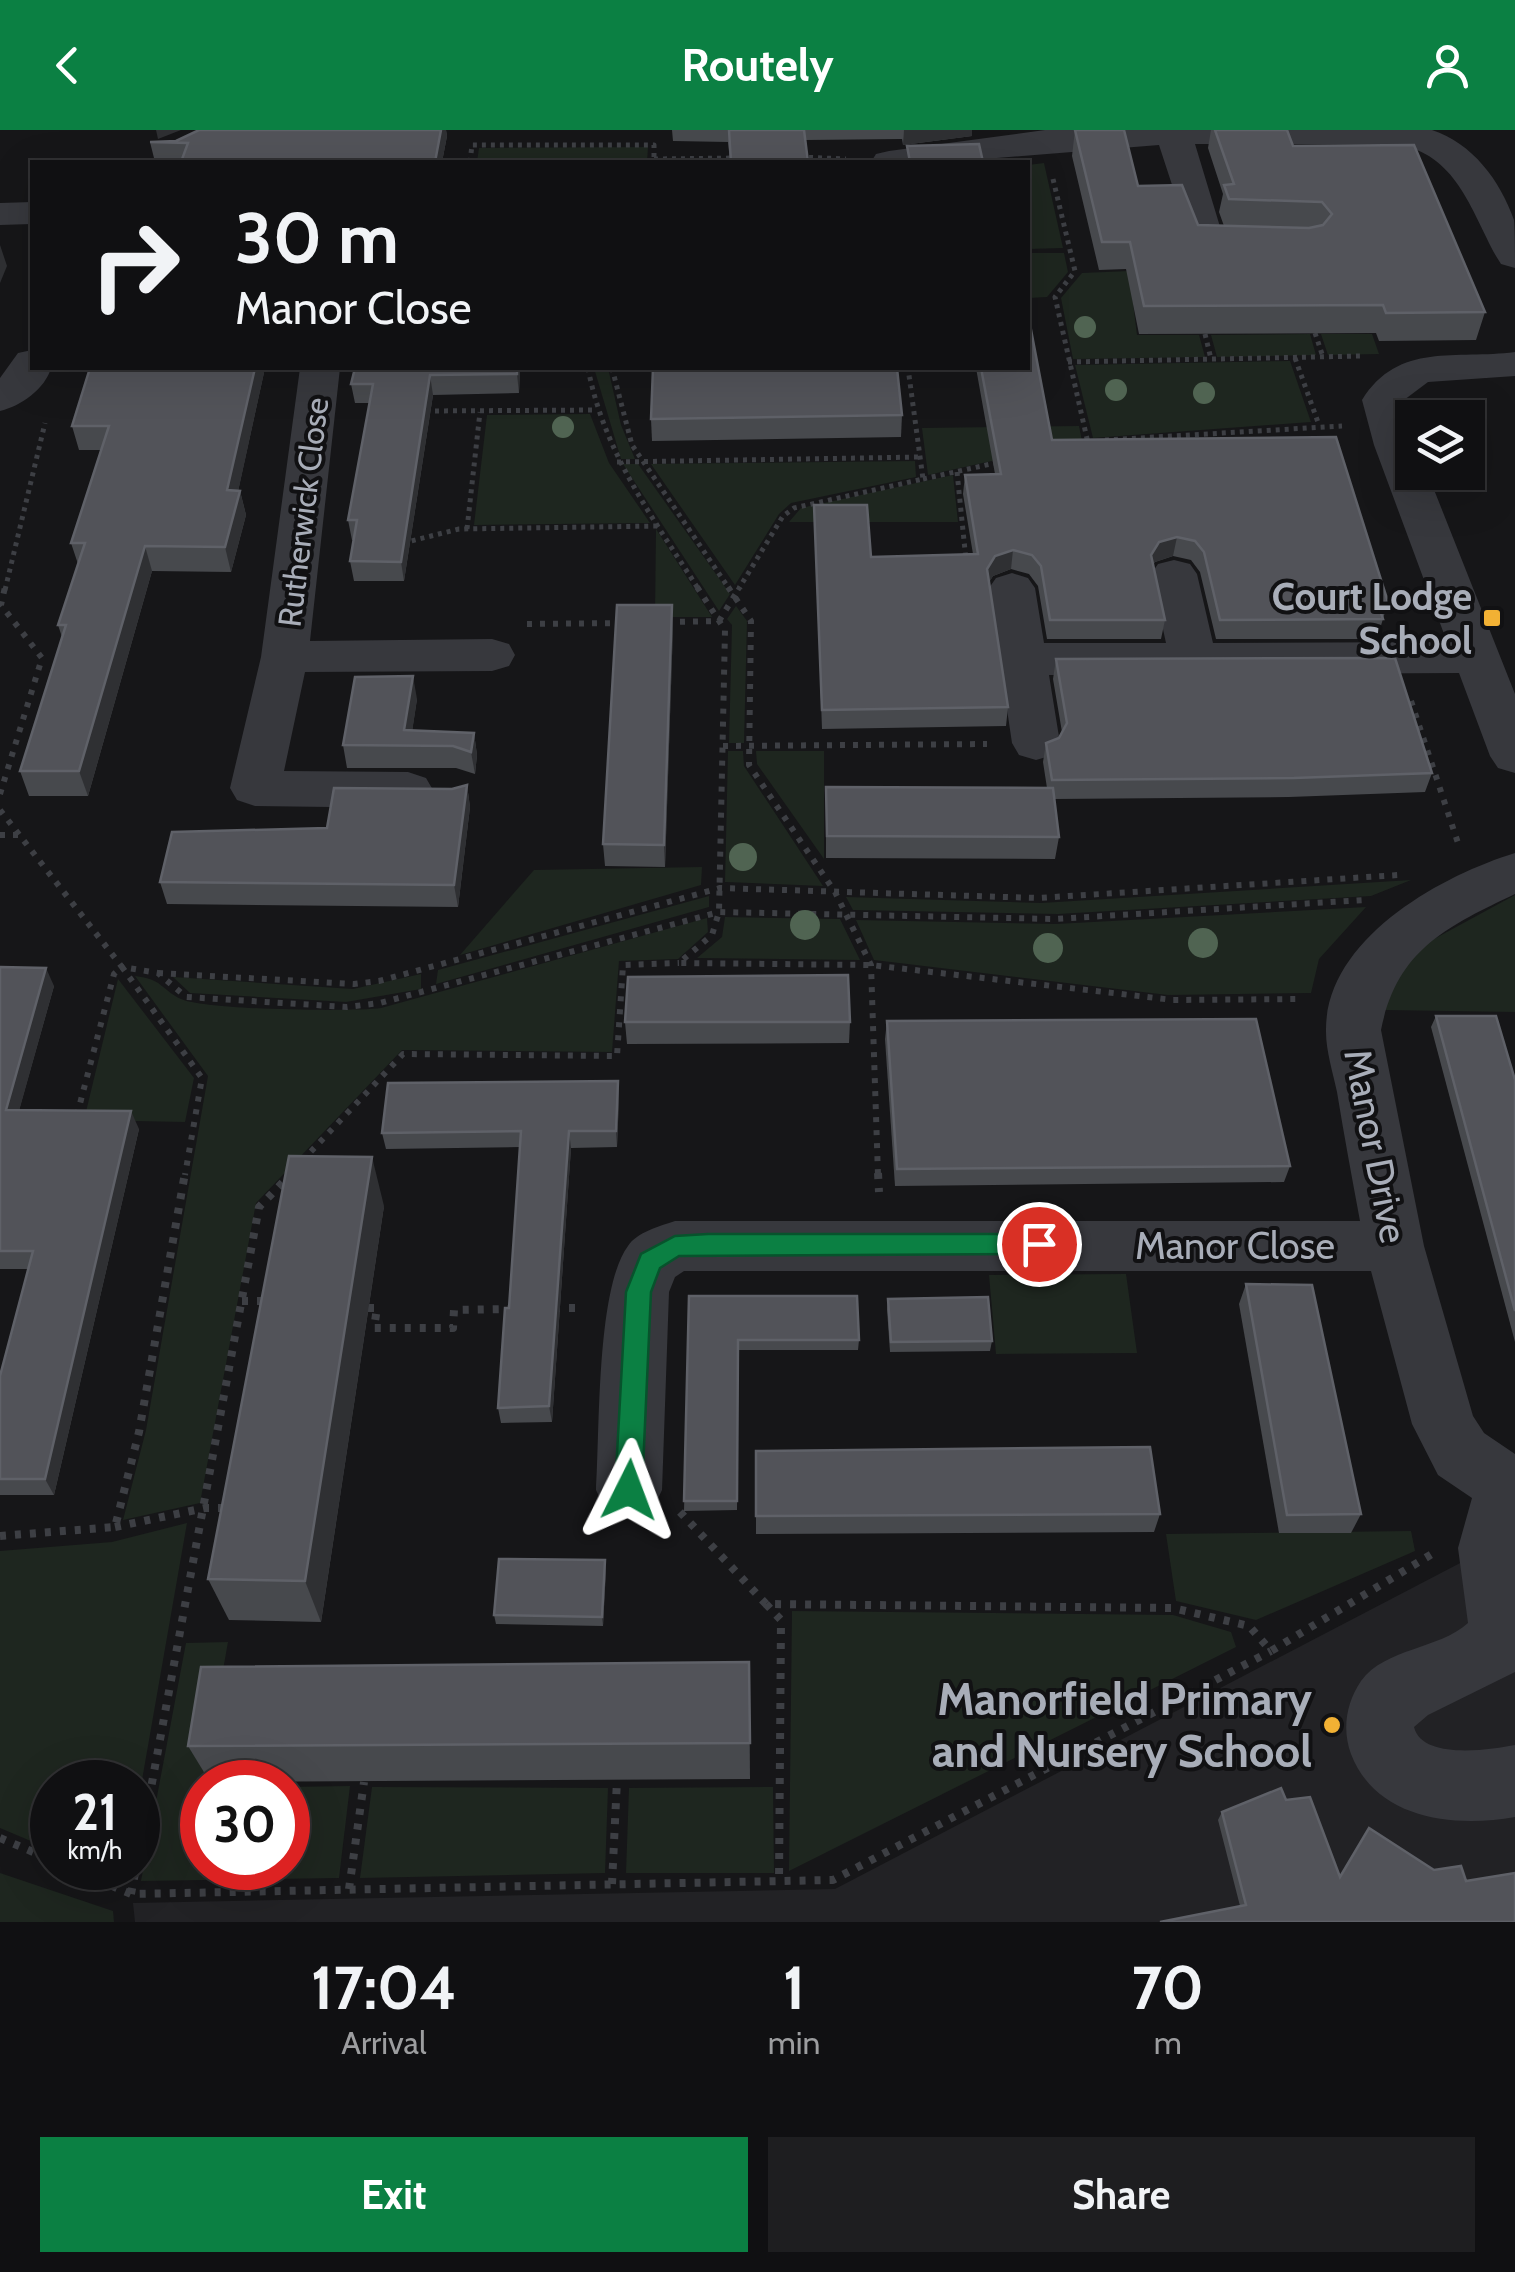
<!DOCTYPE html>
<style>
:root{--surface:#101012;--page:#1e1e20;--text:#f1f3f6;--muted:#9c9d9f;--line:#303032;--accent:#0b8043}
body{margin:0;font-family:Cabin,sans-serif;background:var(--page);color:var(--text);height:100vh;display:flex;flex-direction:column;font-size:38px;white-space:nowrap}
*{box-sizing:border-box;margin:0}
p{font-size:32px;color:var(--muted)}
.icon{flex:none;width:55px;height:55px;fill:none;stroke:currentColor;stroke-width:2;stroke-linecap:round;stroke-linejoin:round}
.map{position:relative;height:1792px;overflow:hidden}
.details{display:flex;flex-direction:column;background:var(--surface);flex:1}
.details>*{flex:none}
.guide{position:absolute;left:30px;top:30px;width:1000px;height:210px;border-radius:0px;box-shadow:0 10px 40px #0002,0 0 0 2px var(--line);background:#101012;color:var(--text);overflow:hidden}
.buttons{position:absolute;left:1395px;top:270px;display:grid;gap:20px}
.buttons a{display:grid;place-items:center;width:90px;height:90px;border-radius:0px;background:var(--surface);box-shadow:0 10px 40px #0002,0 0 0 2px var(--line);font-size:50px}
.speed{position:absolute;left:30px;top:1630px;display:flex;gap:20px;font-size:50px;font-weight:700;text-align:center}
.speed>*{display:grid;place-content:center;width:130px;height:130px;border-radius:50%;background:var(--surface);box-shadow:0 10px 40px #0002,0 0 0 2px var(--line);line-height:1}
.speed small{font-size:25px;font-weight:400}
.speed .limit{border:15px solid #d22;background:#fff;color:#111}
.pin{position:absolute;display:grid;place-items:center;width:85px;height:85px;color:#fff;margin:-42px;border:5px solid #fff;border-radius:50%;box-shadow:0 2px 10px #0007}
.me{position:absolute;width:110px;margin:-55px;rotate:3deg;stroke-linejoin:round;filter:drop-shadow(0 0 8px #0008)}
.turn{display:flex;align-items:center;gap:35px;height:210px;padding:0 40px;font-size:45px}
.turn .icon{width:130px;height:130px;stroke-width:2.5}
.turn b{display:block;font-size:70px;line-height:85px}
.eta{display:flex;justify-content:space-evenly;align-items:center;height:170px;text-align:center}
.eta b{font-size:60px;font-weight:700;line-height:70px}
.button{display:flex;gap:20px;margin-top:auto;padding:20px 40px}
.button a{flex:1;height:115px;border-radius:0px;background:var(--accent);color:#fff;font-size:40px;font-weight:700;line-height:115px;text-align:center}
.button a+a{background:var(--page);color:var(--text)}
header{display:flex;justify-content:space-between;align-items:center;height:130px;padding:0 40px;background:var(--accent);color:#fff;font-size:45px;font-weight:700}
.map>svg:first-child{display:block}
.built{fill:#222225}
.green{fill:#1e261f}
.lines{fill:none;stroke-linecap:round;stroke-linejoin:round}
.path-far2{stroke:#3d3f44;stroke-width:5;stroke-dasharray:4 5;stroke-linecap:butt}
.path-far1{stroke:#3d3f44;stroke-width:6;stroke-dasharray:5 8;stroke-linecap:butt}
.path{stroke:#3d3f44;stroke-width:8;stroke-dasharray:6 9;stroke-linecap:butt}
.minor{fill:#37383d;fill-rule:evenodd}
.tree{fill:#506452}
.wall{fill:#47494d}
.shaded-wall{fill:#2f3033}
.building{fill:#525359;stroke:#5f6168;stroke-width:2.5}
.route{fill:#0b8043;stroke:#07532c;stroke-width:2.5}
.poi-dot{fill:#f2b134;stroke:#111113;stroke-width:4}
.labels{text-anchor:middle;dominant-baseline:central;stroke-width:8;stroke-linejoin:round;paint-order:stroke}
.far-street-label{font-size:32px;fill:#a8adb8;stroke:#111113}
.poi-label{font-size:38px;font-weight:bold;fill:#a8adb8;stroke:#111113;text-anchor:end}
.street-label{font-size:38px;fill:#a8adb8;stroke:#111113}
.near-poi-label{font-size:45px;font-weight:bold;fill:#a8adb8;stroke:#111113;text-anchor:end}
</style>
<header><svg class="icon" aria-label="back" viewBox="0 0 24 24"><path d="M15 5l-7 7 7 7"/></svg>Routely<svg class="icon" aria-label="person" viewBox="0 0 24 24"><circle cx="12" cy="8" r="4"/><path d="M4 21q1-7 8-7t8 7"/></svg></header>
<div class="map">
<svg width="1515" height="1792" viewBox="0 0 1515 1792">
<rect width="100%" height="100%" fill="#161618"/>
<polygon class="built" points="1515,1421 1515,1792 135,1792 133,1773 835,1759 1464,1431"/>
<g class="green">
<polygon points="648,17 647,32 477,32 479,18"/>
<polygon points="1044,33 1063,118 1028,119 1028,35"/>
<polygon points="1028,123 1064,123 1068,142 1047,167 1028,168"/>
<polygon points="1129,141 1137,205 1199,205 1205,227 1073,229 1061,168 1082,143"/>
<polygon points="1310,204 1316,225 1217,227 1211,205"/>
<polygon points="1321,204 1372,204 1379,224 1328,225"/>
<polygon points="1290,231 1311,292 1093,308 1075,235"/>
<polygon points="594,238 608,238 621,295 635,329 621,329"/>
<polygon points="590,284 609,333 650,393 474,395 487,285"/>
<polygon points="1079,296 1082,311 928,345 922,298"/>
<polygon points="915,331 916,347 791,373 779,384 735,455 651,334"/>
<polygon points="623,334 638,334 730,464 719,481"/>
<polygon points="953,345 958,392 789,392 801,378"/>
<polygon points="656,399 712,487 655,487"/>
<polygon points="736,476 747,491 744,613 729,613 732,495 727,489"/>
<polygon points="728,621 743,621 744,636 823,756 725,752"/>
<polygon points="756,621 824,621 824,729 757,634"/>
<polygon points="702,737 701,755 460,825 534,740"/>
<polygon points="1411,750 1371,766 1058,784 853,780 846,767 1041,773"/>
<polygon points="1515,765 1515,882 1385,880 1392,844 1412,821"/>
<polygon points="709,766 709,777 436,854 438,840"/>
<polygon points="1366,777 1319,829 1311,863 1168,865 874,830 856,790 1056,794"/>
<polygon points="725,787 840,789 860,830 697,828 722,807"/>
<path d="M707 788 708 802 678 829 619 831 612 922 402 920 256 1073 200 1373 123 1390 146 1300 208 946 135 846C163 849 160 859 181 869 204 880 352 882 381 878Z"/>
<polygon points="421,844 421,859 346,872 190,863 173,847 353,859"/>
<polygon points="118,849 194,948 185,992 84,990"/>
<polygon points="1126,1144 1137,1223 996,1224 989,1145"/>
<polygon points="187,1393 138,1673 138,1652 52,1652 52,1720 0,1698 0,1421 112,1412"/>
<polygon points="1411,1401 1415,1421 1256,1490 1176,1471 1166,1404"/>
<polygon points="792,1481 1173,1485 1231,1502 1236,1517 789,1741"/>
<polygon points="228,1512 202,1657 202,1738 288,1738 288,1657 350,1656 339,1748 141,1751 186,1513"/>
<polygon points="372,1657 608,1658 605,1743 360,1748"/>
<polygon points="773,1657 774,1743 626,1743 629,1658"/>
<polygon points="0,1743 113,1781 114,1792 0,1792"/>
</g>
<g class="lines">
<g class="path-far2">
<polyline points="800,27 846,29"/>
<polyline points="654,29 737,28"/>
<polyline points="470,32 472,15 654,15 654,32"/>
<polyline points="1053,49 1075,141 1055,167 1088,313"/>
<polyline points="1315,203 1323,227"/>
<polyline points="1205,204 1211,229"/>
<polyline points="1295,228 1319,295"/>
<polyline points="1068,232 1362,226"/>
<path d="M588 238C604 323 653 388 699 460"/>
<polyline points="612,238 632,315 730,460"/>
<polyline points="426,281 596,280"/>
<polyline points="1105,310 1342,296"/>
<polyline points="617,332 921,327"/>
<polyline points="957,342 966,430"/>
<polyline points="923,349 1000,332"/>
<polyline points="467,399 480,282"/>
<polyline points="403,413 459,399 660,396"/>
<polyline points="5,460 45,293"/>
<polyline points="738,460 783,386 794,378 923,349 908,238"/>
</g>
<g class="path-far1">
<polyline points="697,457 725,500 719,782 712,805 679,833 871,835 1173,870 1301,869"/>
<polyline points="728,457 751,491 749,635 835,762 871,835 878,1045"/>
<polyline points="667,492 719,491 740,457"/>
<polyline points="527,494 625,493"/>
<polyline points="1411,571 1459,716"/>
<polyline points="723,616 987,614"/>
<polyline points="0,664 42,528 1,475 5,457"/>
<polyline points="0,680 122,837 158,843 186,867 347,877 380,873 719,782 1055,789 1364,770"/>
<polyline points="0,705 19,705"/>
<polyline points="158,843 354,854 379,851 720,758 1038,768 1399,745"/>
<polyline points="77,985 114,844 122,837 202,948 185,1045"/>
<polyline points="302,1031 403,924 617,926 623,835 679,833"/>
</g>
<g class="path">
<polyline points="878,1043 879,1062"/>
<polyline points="242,1171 266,1171"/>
<polyline points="368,1178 377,1178 374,1198 453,1198 454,1180 512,1179"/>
<polyline points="554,1178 582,1178"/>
<polyline points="680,1382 766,1474 1173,1478 1249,1496 1271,1521 1432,1424"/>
<polyline points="115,1397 205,1378 227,1378"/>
<polyline points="0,1406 115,1397 139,1302 185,1043"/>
<polyline points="766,1474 781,1490 779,1751"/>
<polyline points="0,1708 52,1730"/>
<polyline points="138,1728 259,1077 287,1048"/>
<polyline points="70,1738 131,1764 833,1750 1271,1521"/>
<polyline points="612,1754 617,1650"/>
<polyline points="349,1759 364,1652"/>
<polyline points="131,1764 136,1738"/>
</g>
<g class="minor">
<path d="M1045 0H1432C1472 13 1500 50 1514 90 1515 103 1515 123 1515 138L1501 134 1496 126C1470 78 1456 24 1396 14H1195L1221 100 1278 103 1284 111 1278 119H1193L1159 15 948 32H871L876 24 889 21Z"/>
<polygon points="32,72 32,94 0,95 0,73"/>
<path d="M32 220V238H51C45 259 21 276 0 281V248L18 223Z"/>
<path d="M1515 222V246L1428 252 1404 270 1412 302V342H1427L1515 564V643L1498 638 1490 626 1459 543 1049 545 1060 613 1053 625 1036 630 1019 625 1012 613 989 458 996 448 1012 443 1028 448 1035 458 1044 513H1166L1151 444 1158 434 1174 430 1190 434 1197 444 1213 513 1447 512 1374 315 1362 270C1399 211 1456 230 1515 222Z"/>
<polygon points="300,238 340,238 310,511 492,509 509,514 515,525 509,536 492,541 305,542 284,641 408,642 426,648 433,660 426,672 408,678 255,676 237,670 230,658 261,527"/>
<path d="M1515 723V764C1446 797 1397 820 1381 900L1424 1116 1473 1286 1484 1303 1515 1324V1542L1428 1585 1414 1597C1422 1630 1489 1620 1515 1615V1687C1453 1698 1376 1689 1351 1624 1342 1600 1346 1573 1361 1551 1385 1518 1440 1519 1468 1493L1458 1418 1472 1368 1438 1345 1412 1294 1371 1141H684L675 1147 669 1162 662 1360 652 1381 629 1390 606 1381 596 1360C600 1303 596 1159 628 1116 637 1102 660 1096 675 1091H1360C1352 1048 1344 1005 1337 962 1333 943 1326 921 1326 902 1324 810 1440 746 1515 723Z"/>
</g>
</g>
<g class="tree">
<circle cx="1085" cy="197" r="11"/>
<circle cx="1116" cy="260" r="11"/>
<circle cx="1204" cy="263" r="11"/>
<circle cx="563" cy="297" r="11"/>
<circle cx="743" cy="727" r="14"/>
<circle cx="805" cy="795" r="15"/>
<circle cx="1203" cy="813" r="15"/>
<circle cx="1048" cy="818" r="15"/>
</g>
<g class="wall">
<polygon points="199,0 446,0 447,6 442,32 155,32 150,12 176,11"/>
<polygon points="672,0 972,0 972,6 903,15 902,9 806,10 808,32 730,32 728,12 673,11"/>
<polygon points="1075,0 1138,56 1198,95 1224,96 1219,82 1223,64 1208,18 1211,0 1287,0 1293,16 1485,182 1476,210 1379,211 1376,203 1139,204 1126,139 1099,140 1072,26"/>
<polygon points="90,238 265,238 238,361 240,361 246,385 231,442 152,441 88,666 29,666 20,641 62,507 58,495 78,434 71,413 101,320 79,320 72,296"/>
<polygon points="355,238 520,238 519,263 433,265 404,451 354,451 350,431 353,410 352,410 348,390 370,273 355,273 351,254"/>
<polygon points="976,238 1028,238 1052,310 1388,472 1377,509 1216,509 1200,442 1191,430 1173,426 1155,432 1153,435 1165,490 1161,509 1047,509 1038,456 1029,444 1011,439 993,446 989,452 1008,577 1006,596 822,599 814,375 871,427 973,424 963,364 965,345 995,344"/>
<polygon points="902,285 901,307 652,311 651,289"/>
<polygon points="673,497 665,737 605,736 603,714"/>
<polygon points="1056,529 1432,643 1425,662 1289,667 1054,669 1059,707 1055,729 826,728 826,657 1047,658 1043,632 1046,613 1059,608 1062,602 1053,549"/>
<polygon points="417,569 412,601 474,603 477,625 475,644 456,638 347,638 343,615"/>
<polygon points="467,655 470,677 458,777 167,774 160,752"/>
<polygon points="0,837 54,856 19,980 139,999 54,1365 0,1365 0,1246 28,1139 0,1139"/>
<polygon points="1436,886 1515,950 1515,1212 1431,897"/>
<polygon points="887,891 1290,1036 1284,1052 895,1056 885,909"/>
<polygon points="625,892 850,892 849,913 627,914"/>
<polygon points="618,951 619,968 617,1017 571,1018 552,1292 501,1293 498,1278 509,1178 520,1017 386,1019 382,1003"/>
<polygon points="384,1076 321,1492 229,1490 208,1449"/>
<polygon points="1246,1154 1361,1384 1351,1403 1279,1403 1239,1174"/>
<polygon points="689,1166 859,1210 858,1220 738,1220 737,1380 684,1381"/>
<polygon points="888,1169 992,1211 990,1221 890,1222 887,1179"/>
<polygon points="756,1321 1160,1384 1154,1402 756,1404"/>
<polygon points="606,1439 603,1496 496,1494 494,1485"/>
<polygon points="749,1532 750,1649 210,1652 188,1616"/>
<polygon points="1286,1670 1340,1746 1369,1698 1434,1740 1466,1751 1515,1792 1240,1776 1218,1690 1222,1682"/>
</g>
<g class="shaded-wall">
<polygon points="156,0 181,0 158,9"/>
<polygon points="441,0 446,0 447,6 442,32 435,32"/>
<polygon points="904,0 972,0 972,6 903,15"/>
<polygon points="0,115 7,136 0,153"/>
<polygon points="255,238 265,238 233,385 227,360"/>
<polygon points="517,238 520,238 519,263 517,244"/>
<polygon points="430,245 433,265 404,451 401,432"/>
<polygon points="240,361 246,385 231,442 225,417"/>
<polygon points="1177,407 1173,426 1155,432 1147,445 1151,425 1159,412"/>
<polygon points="145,416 152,441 88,666 79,641"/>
<polygon points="1013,420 1011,439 993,446 985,459 987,439 995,426"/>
<polygon points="672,475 673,497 665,737 664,715"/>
<polygon points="413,546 417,569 410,616 404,600"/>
<polygon points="474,603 477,625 475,644 471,622"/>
<polygon points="467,655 470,677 458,777 454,755"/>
<polygon points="46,838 54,856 14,999 6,980"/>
<polygon points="618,951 619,968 617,1017 616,1001"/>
<polygon points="131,981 139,999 54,1365 45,1349"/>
<polygon points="569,1001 571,1018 552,1292 549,1276"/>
<polygon points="372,1027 384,1076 321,1492 305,1451"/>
<polygon points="605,1430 606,1439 603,1496 602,1487"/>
</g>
<g class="building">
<polygon points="199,0 441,0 435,32 181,32 188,13 150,12 176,11"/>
<polygon points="729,0 804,0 808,32 731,32"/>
<polygon points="1075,0 1124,0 1138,56 1182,55 1198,95 1309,98 1323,95 1332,84 1322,72 1229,69 1224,55 1234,54 1215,0 1287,0 1293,16 1414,15 1485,182 1386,183 1383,175 1144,176 1130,112 1102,112"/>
<polygon points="979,14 983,32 910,32 907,16"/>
<polygon points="1028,184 1052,310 1336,307 1388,472 1377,472 1383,489 1220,490 1204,422 1195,411 1177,407 1159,412 1151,425 1165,490 1050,490 1041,436 1032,425 1013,420 995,426 987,439 1008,577 822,580 814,375 867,375 871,427 978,424 965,345 1001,344 981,238 1028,238"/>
<polygon points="90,238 255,238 227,360 240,361 225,417 145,416 79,641 20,641 66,495 58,495 85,413 71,413 109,296 72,296"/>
<polygon points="355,238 517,238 517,244 430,245 401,432 350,431 357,390 348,390 373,254 351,254"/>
<polygon points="653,238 897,238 902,285 651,289"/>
<polygon points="617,475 672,475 664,715 603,714"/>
<polygon points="1395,528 1432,643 1294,648 1052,650 1046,613 1059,608 1067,593 1056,529"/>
<polygon points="413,546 404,600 474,603 471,622 453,616 343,615 355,547"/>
<polygon points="467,655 454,755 160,752 172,702 327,698 334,658 452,659"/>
<polygon points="826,657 1053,658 1059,707 827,706"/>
<polygon points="0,837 46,838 6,980 131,981 45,1349 0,1349 0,1246 33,1121 0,1121"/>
<polygon points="848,845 850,892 625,892 628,847"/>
<polygon points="1436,886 1496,886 1515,950 1515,1181"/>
<polygon points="1256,889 1290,1036 897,1039 887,891"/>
<polygon points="618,951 616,1001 569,1001 549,1276 498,1278 505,1178 509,1178 521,1001 382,1003 388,953"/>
<polygon points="289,1026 372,1027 305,1451 208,1449"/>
<polygon points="1246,1154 1312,1155 1361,1384 1287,1385"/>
<polygon points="689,1166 857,1166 859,1210 738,1210 737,1371 684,1371"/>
<polygon points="988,1167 992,1211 891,1212 888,1169"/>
<polygon points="1150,1317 1160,1384 756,1386 756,1321"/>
<polygon points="499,1429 605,1430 602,1487 494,1485"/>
<polygon points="749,1532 750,1613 188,1616 201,1537"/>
<polygon points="1281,1658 1286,1670 1310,1667 1340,1747 1369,1698 1434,1740 1461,1736 1466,1751 1515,1743 1515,1792 1160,1792 1246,1775 1222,1682"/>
</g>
<polygon class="route" points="708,1104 1039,1104 1051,1114 1039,1124 679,1126 660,1138 651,1162 642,1360 638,1368 629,1372 619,1368 615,1360 626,1162 641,1124 675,1106"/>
<g class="poi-dot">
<rect x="1482" y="478" width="20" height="20" rx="5"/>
<circle cx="1332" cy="1595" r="10"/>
</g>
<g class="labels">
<g class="far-street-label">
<text transform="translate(303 382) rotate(-83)">Rutherwick Close</text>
</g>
<g class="poi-label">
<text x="1472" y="466">Court Lodge<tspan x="1472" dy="44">School</tspan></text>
</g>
<g class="street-label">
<text transform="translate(1376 1016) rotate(79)">Manor Drive</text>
<text x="1235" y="1115">Manor Close</text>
</g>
<g class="near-poi-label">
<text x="1312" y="1569">Manorfield Primary<tspan x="1312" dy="52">and Nursery School</tspan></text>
</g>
</g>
</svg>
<div class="buttons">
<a><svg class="icon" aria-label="layers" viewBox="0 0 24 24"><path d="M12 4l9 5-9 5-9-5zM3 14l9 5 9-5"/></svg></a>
</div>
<div class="speed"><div>21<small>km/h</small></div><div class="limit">30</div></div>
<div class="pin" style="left:1039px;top:1114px;background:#d93025"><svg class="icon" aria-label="arrive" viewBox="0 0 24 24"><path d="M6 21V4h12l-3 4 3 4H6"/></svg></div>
<svg class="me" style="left:629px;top:1360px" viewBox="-20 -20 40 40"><path d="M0-17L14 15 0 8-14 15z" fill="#0b8043" stroke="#fff" stroke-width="4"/></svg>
<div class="guide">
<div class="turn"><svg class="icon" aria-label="right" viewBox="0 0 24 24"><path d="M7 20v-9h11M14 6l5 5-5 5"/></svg><div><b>30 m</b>Manor Close</div></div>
</div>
</div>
<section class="details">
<div class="eta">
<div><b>17:04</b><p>Arrival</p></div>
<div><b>1</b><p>min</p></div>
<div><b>70</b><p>m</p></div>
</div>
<div class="button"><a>Exit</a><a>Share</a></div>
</section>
